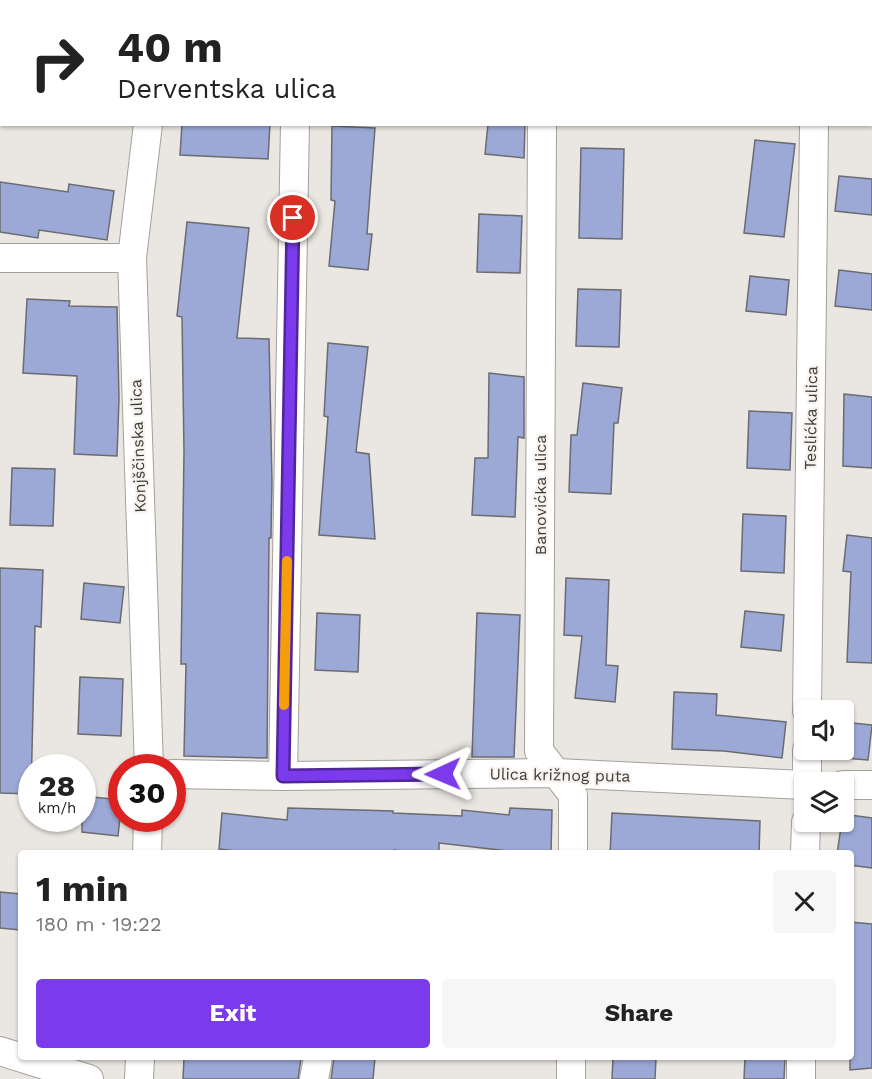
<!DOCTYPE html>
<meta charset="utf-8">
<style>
:root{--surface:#fff;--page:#f6f6f6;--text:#222;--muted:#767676;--accent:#7c3aed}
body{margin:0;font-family:"Work Sans",sans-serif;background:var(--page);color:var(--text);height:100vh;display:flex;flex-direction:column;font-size:22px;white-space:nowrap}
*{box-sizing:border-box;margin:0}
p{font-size:20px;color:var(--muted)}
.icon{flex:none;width:33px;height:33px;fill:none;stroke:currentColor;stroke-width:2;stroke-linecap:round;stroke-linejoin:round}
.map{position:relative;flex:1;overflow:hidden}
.details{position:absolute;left:18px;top:850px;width:836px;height:210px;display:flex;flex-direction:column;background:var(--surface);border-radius:6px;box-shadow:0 2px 4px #0004}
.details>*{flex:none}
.hud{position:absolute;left:0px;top:0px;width:873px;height:126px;box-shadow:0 2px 4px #0004;background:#fff;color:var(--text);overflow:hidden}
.fabs{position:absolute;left:794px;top:700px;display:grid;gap:12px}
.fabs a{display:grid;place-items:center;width:60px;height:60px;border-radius:6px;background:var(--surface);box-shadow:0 2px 4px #0004;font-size:30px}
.speed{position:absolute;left:18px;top:754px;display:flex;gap:12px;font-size:30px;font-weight:700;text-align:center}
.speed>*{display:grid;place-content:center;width:78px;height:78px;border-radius:50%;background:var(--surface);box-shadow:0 2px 4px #0004;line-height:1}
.speed small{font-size:15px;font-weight:400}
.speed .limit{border:9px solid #d22;background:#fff;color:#111}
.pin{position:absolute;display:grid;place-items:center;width:51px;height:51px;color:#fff;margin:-26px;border:3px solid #fff;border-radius:50%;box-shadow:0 2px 6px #0007}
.me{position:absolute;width:66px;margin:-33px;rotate:269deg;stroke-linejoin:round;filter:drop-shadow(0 0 4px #0008)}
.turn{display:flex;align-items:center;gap:21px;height:126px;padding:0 18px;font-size:27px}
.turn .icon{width:78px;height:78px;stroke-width:2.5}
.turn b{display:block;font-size:42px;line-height:51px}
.round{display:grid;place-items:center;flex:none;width:63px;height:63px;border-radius:6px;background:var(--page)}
.overview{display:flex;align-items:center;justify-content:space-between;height:102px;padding:0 18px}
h1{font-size:36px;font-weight:700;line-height:45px}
.action{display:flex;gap:12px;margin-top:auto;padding:12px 18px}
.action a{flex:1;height:69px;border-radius:6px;background:var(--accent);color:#fff;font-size:24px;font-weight:700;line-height:69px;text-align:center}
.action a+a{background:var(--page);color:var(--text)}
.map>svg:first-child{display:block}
.building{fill:#9ca8d5;stroke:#6a6c71;stroke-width:1.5}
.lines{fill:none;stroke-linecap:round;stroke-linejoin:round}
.street-casing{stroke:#a4a09b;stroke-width:30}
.street{stroke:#fff;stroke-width:28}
.route-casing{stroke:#51269a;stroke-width:15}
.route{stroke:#7c3aed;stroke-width:10}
.slow{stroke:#f59e0b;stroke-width:10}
.labels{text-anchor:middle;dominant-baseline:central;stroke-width:4.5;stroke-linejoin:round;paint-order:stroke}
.street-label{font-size:16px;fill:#3e3d3a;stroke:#f8f3ee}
</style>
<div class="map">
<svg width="872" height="1079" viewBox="0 0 872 1079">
<rect width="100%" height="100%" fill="#eae6e1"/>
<g class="building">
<polygon points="182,124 270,124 268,159 180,155"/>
<polygon points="488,124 525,124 524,158 485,154"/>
<polygon points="332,126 375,128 367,234 372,234 368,270 329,266 335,201 331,200"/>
<polygon points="755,140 795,144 784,237 744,233"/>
<polygon points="581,148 624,149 622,239 579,238"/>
<polygon points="839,176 872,179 872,215 835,211"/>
<polygon points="0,182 68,192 69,184 114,191 107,240 39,230 38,238 0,232"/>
<polygon points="479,214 522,216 520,273 477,272"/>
<polygon points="187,222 249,228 237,338 269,339 272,482 271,538 269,538 267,758 184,756 186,664 181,664 184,452 182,317 177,316"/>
<polygon points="839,270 872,274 872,310 835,306"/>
<polygon points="750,276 789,280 786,315 746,311"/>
<polygon points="578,289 621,290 619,347 576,346"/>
<polygon points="27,299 70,301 69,306 117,307 119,399 117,456 74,454 77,376 23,373"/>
<polygon points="328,343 368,347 356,452 369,454 375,539 319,535 328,417 324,416"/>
<polygon points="489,373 524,377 524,438 518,437 515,517 472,515 475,458 488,458"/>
<polygon points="583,383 622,388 618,423 614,423 611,494 569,492 571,435 577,435"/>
<polygon points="844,394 872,397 872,468 843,466"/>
<polygon points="749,411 792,413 790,470 747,468"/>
<polygon points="12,468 55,469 53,526 10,525"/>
<polygon points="743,514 786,516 784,573 741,571"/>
<polygon points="847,535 872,538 872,663 847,662 851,572 843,571"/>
<polygon points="0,568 43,570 41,627 35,626 31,794 0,793"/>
<polygon points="566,578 609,580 606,665 618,666 615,702 575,698 582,636 564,635"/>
<polygon points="84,583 124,587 120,623 81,619"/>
<polygon points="745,611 784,615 781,651 741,647"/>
<polygon points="317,613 360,615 358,672 315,670"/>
<polygon points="477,613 520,615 514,757 472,757"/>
<polygon points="80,677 123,679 121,736 78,734"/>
<polygon points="674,692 717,694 716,715 786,722 782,758 724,751 672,749"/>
<polygon points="843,722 872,725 868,760 843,758"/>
<polygon points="82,796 122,800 118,836 82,832"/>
<polygon points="288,808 393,811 393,813 462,816 462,810 509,815 510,808 552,810 551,854 508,854 508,851 439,843 439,854 418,854 394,850 395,854 261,854 219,849 222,813 287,820"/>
<polygon points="612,813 760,821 759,854 610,854"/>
<polygon points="843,814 872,818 872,868 850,865 850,854 837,854"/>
<polygon points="0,892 21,894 20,930 0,928"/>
<polygon points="850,922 872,924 872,1068 850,1070"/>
<polygon points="184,1058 301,1058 298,1079 183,1079"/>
<polygon points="334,1058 375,1058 373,1079 331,1079"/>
<polygon points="613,1058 656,1058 655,1079 612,1079"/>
<polygon points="745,1058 785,1058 784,1079 744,1079"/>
</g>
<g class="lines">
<defs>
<g id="street">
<polyline points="163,2 163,0"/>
<polyline points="297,2 297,0"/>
<polyline points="543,2 543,0"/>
<polyline points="815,2 815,0"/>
<polyline points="148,124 132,258 149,768"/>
<polyline points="542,124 539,751 573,795 573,854"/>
<polyline points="0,258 132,258"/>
<polyline points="807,711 814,124"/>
<polyline points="172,774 283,776 557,773 804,785"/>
<polyline points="283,776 295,124"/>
<polyline points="807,783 807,750"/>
<polyline points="843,785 872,785"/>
<polyline points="147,854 148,819"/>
<polyline points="805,854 806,822"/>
<polyline points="0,1051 89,1079"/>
<polyline points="139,1079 140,1058"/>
<polyline points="314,1079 318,1058"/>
<polyline points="571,1079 571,1058"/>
<polyline points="801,1079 801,1058"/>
</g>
</defs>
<use href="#street" class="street-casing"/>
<use href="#street" class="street"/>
</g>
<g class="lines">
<defs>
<polyline id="route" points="293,218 283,776 443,774"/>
</defs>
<use href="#route" class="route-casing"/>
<use href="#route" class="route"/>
<polyline class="slow" points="284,705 287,561"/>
</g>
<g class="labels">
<g class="street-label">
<text transform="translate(811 418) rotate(-89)">Teslićka ulica</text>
<text transform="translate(138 446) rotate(-92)">Konjščinska ulica</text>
<text transform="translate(540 495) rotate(-90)">Banovićka ulica</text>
<text transform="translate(560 775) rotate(1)">Ulica križnog puta</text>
</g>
</g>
</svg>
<div class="fabs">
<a><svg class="icon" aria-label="sound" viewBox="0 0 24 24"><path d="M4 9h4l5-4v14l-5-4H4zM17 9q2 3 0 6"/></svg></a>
<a><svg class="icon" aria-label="layers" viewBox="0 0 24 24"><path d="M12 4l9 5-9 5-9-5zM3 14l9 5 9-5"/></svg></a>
</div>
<div class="speed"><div>28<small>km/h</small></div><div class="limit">30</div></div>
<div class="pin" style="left:293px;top:218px;background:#d93025"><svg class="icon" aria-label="arrive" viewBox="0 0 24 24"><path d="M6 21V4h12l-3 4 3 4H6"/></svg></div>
<svg class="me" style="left:443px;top:774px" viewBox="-20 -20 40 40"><path d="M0-17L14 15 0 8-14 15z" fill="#7c3aed" stroke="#fff" stroke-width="4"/></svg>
<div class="hud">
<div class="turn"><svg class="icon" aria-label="right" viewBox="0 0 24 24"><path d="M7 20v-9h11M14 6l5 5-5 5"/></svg><div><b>40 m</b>Derventska ulica</div></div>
</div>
<section class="details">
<div class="overview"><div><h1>1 min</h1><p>180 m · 19:22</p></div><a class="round"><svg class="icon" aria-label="close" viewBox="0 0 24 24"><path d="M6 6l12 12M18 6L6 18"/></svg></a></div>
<div class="action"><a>Exit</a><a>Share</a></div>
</section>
</div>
